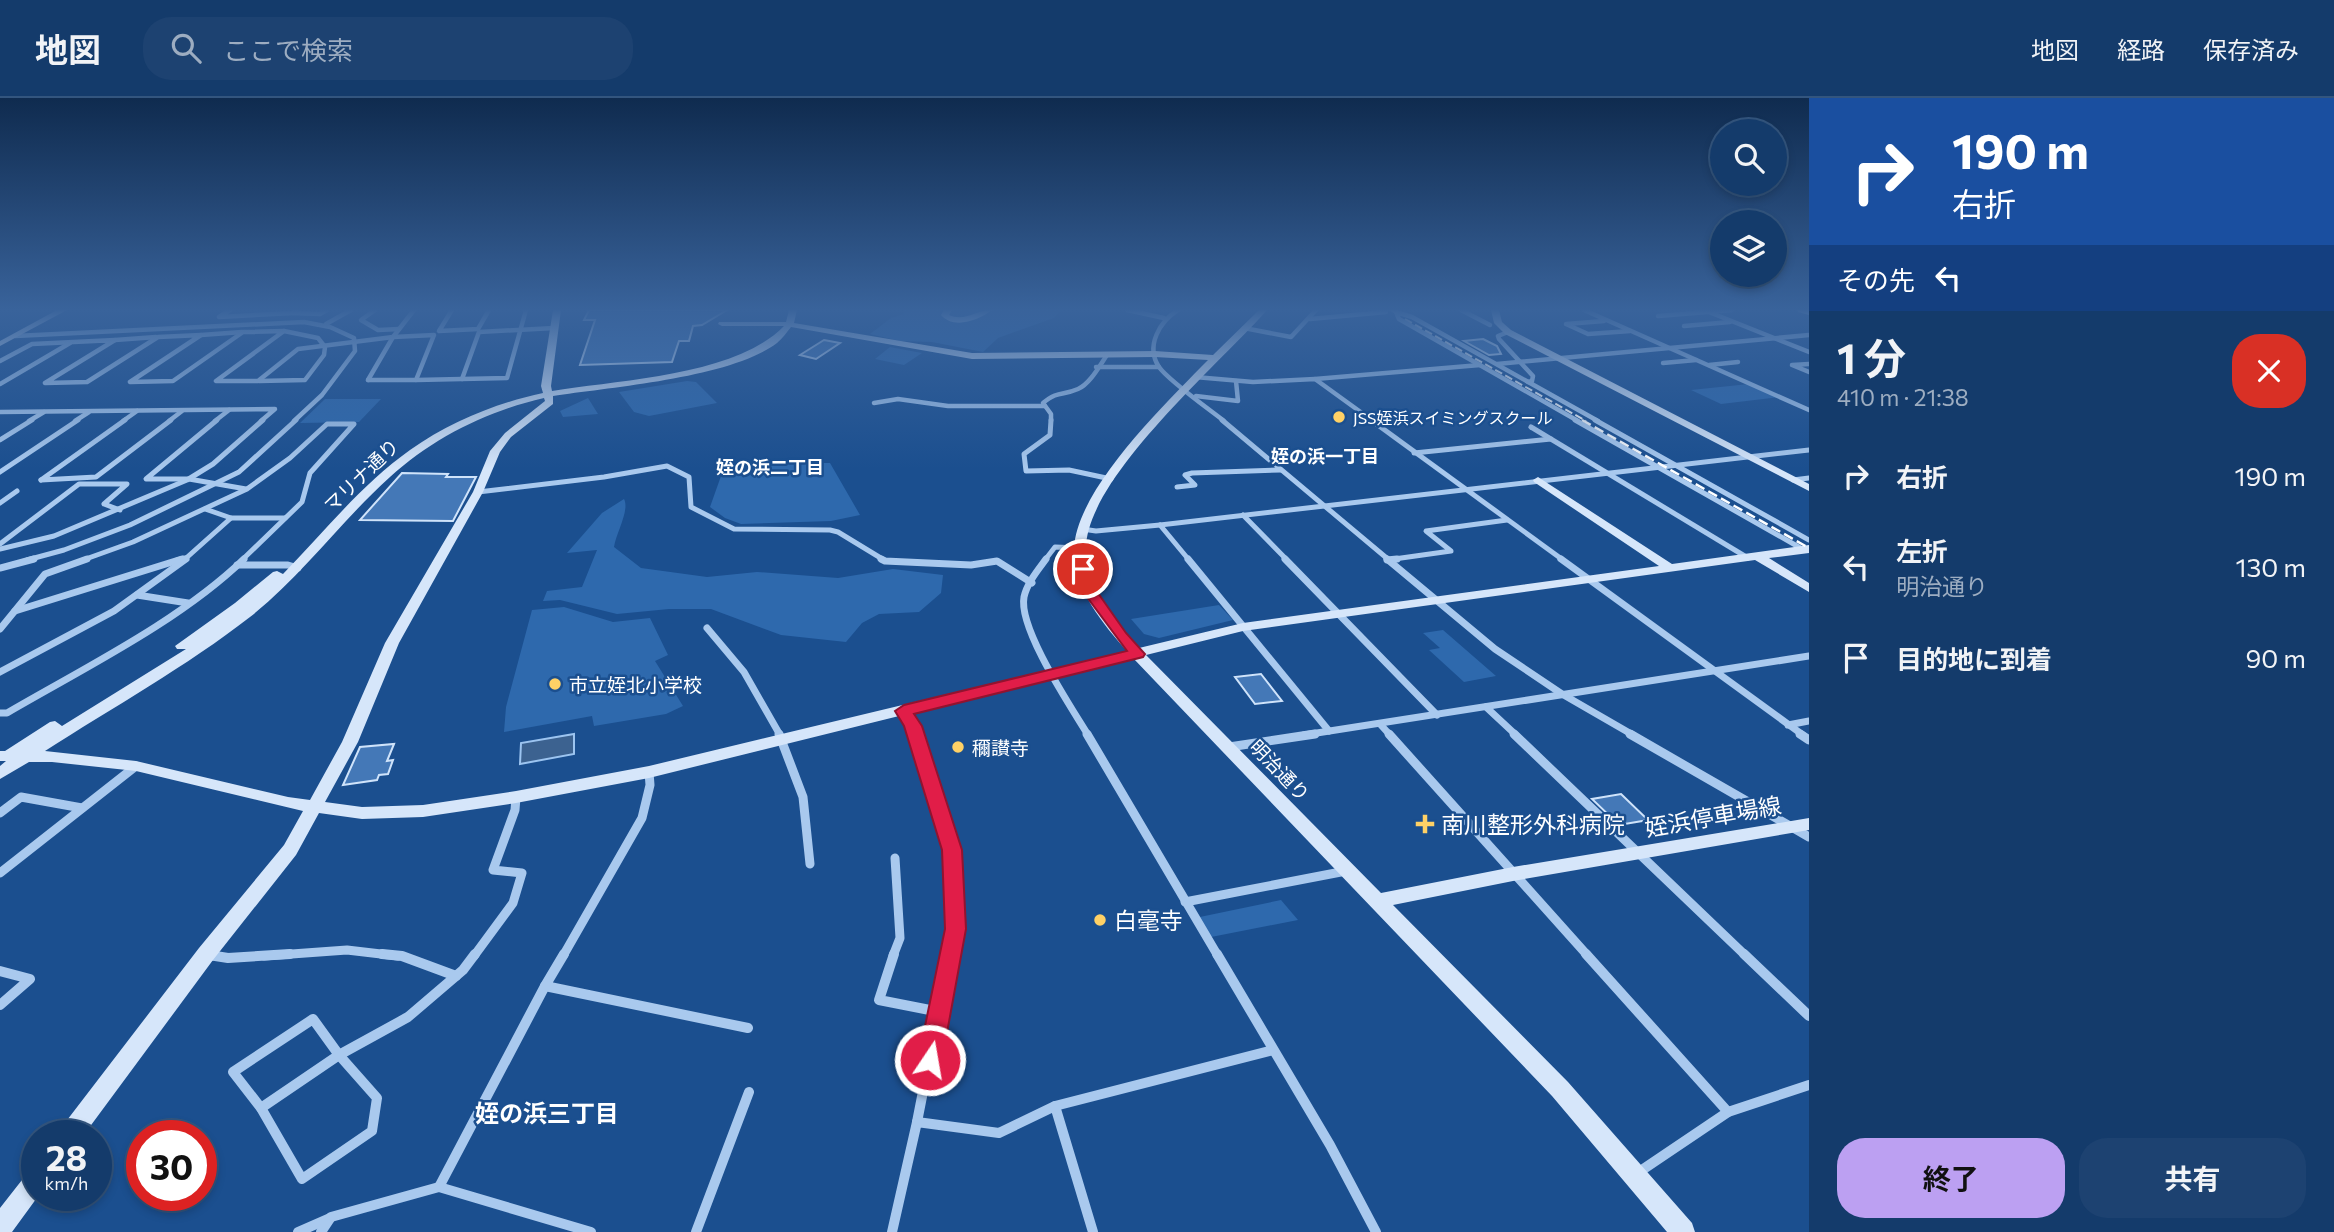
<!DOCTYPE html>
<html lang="ja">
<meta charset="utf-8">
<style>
:root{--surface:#143b6b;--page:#1d4271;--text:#f1f3f6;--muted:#9dadc1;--line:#33557e;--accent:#bca0f2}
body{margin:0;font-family:Commissioner,"Noto Sans JP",sans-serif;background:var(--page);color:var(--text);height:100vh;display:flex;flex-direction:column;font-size:26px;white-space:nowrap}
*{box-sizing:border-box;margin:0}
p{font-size:23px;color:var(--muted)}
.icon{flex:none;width:38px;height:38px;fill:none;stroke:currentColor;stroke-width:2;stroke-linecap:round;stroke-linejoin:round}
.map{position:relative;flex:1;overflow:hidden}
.sheet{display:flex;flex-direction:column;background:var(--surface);width:525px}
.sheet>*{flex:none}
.top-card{background:#1a4fa0;color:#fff;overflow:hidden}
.tools{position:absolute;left:1710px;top:21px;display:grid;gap:14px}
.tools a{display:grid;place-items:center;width:77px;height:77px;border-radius:50%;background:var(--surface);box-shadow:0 4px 10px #0003,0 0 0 2px var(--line);font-size:35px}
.speed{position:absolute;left:21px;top:1022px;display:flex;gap:14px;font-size:35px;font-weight:700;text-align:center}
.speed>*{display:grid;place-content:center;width:91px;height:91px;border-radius:50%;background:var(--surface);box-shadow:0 4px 10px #0003,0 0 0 2px var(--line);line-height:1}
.speed small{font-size:18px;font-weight:400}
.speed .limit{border:10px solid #d22;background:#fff;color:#111}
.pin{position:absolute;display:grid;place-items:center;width:60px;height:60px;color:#fff;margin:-30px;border:4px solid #fff;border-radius:50%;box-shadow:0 2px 7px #0007}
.me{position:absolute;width:77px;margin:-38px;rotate:12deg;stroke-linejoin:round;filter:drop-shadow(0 0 5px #0008)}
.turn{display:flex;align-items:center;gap:24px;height:147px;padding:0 28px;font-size:32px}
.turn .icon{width:91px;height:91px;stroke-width:2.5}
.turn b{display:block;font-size:49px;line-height:60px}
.then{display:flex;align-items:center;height:66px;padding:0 28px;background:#0003;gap:14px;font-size:26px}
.round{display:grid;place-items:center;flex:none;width:74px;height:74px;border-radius:28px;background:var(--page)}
.head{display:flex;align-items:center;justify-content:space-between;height:119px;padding:0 28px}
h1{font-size:42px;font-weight:700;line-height:52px}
.button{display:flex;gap:14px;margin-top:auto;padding:14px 28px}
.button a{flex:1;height:80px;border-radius:28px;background:var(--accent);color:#111;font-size:28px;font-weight:700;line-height:80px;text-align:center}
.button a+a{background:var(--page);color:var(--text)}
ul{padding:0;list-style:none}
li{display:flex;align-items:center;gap:21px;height:91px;padding:0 28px}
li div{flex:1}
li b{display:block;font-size:26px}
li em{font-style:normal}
header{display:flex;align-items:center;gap:42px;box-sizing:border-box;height:98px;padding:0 35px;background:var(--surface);border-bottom:2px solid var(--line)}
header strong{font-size:33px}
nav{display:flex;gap:38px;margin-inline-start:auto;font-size:24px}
.search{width:490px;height:63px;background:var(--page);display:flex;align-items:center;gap:18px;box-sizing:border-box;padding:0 24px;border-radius:28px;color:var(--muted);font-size:26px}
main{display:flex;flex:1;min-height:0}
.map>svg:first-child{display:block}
.green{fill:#2e69ad}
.water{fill:#3c6290;stroke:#9cc4f0;stroke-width:2}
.building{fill:#4478b7;stroke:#cfe3fa;stroke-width:2}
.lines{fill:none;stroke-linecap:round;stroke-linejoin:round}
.street-far4{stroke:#a9c9ee;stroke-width:4.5}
.street-far3{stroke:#a9c9ee;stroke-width:5}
.street-far2{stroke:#a9c9ee;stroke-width:7}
.street-far1{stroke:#a9c9ee;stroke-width:9}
.street{stroke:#a9c9ee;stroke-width:10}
.secondary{fill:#d6e6fa;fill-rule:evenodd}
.highway{fill:#fff;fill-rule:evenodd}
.rail-far1{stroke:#fff;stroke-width:2;stroke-dasharray:8 3.5;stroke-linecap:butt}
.rail{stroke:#fff;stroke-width:2.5;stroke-dasharray:10 4.5;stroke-linecap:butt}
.route{fill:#e11d48;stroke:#92132f;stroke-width:2}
.poi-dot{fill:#ffd166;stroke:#1b4f8f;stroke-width:2.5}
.labels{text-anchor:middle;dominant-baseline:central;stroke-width:5;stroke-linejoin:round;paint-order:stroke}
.far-poi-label{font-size:16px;fill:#fff;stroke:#1b4f8f;text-anchor:start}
.far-neighbourhood-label{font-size:18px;font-weight:bold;fill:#fff;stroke:#1b4f8f}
.street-label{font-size:19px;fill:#fff;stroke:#1b4f8f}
.poi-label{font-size:19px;fill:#fff;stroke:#1b4f8f;text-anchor:start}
.near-street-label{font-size:23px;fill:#fff;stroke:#1b4f8f}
.near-poi-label{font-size:23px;fill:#fff;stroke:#1b4f8f;text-anchor:start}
.near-neighbourhood-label{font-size:24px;font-weight:bold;fill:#fff;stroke:#1b4f8f}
</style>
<header>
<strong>地図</strong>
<div class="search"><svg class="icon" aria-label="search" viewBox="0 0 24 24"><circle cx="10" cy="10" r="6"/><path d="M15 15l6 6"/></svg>ここで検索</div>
<nav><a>地図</a><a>経路</a><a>保存済み</a></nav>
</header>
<main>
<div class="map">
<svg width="1809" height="1134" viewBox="0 0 1809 1134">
<rect width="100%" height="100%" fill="#1b4f8f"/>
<g class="green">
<polygon points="903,212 1061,212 1054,220 998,240 983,254 932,244 900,243 870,236 891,220 904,216"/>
<polygon points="890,249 922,255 904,267 875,261"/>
<polygon points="687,283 696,284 717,305 649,318 634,314 619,294"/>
<polygon points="1749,286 1780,299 1721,306 1691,292"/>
<polygon points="588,300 598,316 563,319 560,313"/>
<polygon points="325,301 381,301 359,324 300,325"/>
<path d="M830 365 860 417 831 423 741 426 725 420 710 409 721 378C753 362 795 365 830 365Z"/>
<path d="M624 401C630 412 616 435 614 449L641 470 707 479 757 474 838 480 893 471 943 477 941 495 919 514 879 516 862 525 846 544 781 537 711 511H669L617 516 560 502 543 503 547 493 582 489 597 452 567 455 602 415Z"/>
<polygon points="1219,507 1233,522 1159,540 1144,536 1131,521"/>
<polygon points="564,509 613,524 650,520 668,557 655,563 683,608 666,616 594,628 592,618 504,634 506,609 532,512"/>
<polygon points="1443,532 1496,578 1464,584 1429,552 1440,550 1423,535"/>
<polygon points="1281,802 1298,822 1206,840 1195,820"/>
</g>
<polygon class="water" points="574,636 574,656 520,666 521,645"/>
<g class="building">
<polygon points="589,212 727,212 702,227 693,228 689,243 679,243 672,264 580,267 595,222 584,222"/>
<polygon points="1483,241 1497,248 1501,256 1489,257 1464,243"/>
<polygon points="824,242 840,245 816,261 800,257"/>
<polygon points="402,375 448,376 446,379 476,379 453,423 360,422"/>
<polygon points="1261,576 1282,603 1255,606 1235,579"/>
<polygon points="394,646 387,663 393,662 388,676 379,677 377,682 343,687 360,649"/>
<polygon points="1621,696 1648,722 1619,727 1592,701"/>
</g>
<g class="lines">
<g class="street-far4">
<polyline points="230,212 219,219 293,215 296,212"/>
<polyline points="375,212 361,222 378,232 399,231"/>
<polyline points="452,212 439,233 478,231 489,212"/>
<polyline points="1127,212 1164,220"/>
<path d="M1178 212C1160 223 1145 248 1159 269 1168 282 1210 312 1224 323"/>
<polyline points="1461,212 1490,227"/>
<polyline points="1584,212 1809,312"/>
<polyline points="1704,212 1809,254"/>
<polyline points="1396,214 1399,221 1578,323"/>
<polyline points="1396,214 1412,219 1598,323"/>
<polyline points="293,215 320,216 327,212"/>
<polyline points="1658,218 1732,212"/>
<polyline points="1310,221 1386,214 1383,212"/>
<polyline points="1604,223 1566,226 1588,236 1630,233"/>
<polyline points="326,226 351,212"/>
<polyline points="1684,228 1730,224"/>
<polyline points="1244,230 1291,239 1316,212"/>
<polyline points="1508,234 1498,238 1499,241 1533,278 1532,283 1528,284"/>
<polyline points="201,237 242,234"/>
<polyline points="15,238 304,224 330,229 354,240 355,253 322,297 294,323"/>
<polyline points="115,242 156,239"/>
<polyline points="0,263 32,246 115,242 45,285 87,284 158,239 201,237 130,284 173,283 243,234 284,233 216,283 258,283 298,251 393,239 434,237 416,282 368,282"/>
<polyline points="1663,265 1696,262"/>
<polyline points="1497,266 1809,237"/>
<polyline points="1809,266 1792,267 1809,274"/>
<polyline points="1709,267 1738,264"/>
<polyline points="1096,269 1159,269"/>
<polyline points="1195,279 1253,284 1315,281 1373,323"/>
<polyline points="462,281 479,234 554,230"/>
<polyline points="1315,281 1480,267"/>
<polyline points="368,282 393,239 414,212"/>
<polyline points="416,282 507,280 526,212"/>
<polyline points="259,283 305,282 324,257 325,249 318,240 284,233"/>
<polyline points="0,286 70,245"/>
<polyline points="1196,298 1238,303 1236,283"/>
<polyline points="874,305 898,301 948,308 1045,308"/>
<polyline points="0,314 275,311 261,323"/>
<polyline points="29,323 44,314"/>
<polyline points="75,323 89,314"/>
<polyline points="123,323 137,313"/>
<polyline points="169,323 182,313"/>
<polyline points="215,323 229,312"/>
<path d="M1051 323V316L1043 305C1059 292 1062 298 1078 291 1090 286 1100 267 1107 257"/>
</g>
<g class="street-far3">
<polyline points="217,322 146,381 189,381 246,391"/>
<polyline points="1051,322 1050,337 1024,356 1026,373 1069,372 1111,381"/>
<polyline points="1222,322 1389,462"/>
<polyline points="1371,322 1563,462"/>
<polyline points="1575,322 1804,452"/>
<polyline points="1595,322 1809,442"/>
<polyline points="1531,329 1748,460"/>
<polyline points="0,342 32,322"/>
<polyline points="1414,355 1551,341"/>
<polyline points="0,374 78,322"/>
<polyline points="41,382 96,379 171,322"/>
<polyline points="41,382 125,322"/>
<polyline points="1793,382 1809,380"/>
<polyline points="1177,389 1195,387 1185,377 1192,375 1281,372"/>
<polyline points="478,394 604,379 667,368 689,379 691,409 734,431 830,432 838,434 884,462"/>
<polyline points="0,405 17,393"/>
<polyline points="1243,417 1287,462"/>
<polyline points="231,420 285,420"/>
<polyline points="1160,427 1189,462"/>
<polyline points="1082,431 1096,433 1160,427 1809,352"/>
<polyline points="0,446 79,386 127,386 104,406 120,412"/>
<polyline points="0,451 54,438 187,382 213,366 263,322"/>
<polyline points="27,462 64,452 130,427 239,374 296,322"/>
<polyline points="83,462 133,444 247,391 290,360 327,326 354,326 310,375 302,404 242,462"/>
<polyline points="177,462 184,460"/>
<polyline points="184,462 231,420 205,411"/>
<polyline points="1045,462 1055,449 1080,450"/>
<polyline points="1387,462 1451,453 1426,433 1507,422"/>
</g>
<g class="street-far2">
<polyline points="881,461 885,463 971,467 997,463 1032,485"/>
<path d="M1046 461C1038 472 1027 485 1024 499 1018 530 1071 609 1088 637"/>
<polyline points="1188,461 1329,633"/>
<polyline points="1285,461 1437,617"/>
<polyline points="1387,461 1495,551 1562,596 1633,637"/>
<polyline points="1561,461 1803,637"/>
<polyline points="1387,462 1397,461"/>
<polyline points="237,467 288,467 298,470"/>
<polyline points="0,470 34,461"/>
<polyline points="137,497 188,505"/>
<polyline points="15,513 182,461"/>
<polyline points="707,530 744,574 780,637"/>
<polyline points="0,531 45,476 87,461"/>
<polyline points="0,574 114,513 186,461"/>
<polyline points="1486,609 1516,637"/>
<polyline points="904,613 916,637"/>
<path d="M0 615H7C84 570 180 523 244 461"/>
<polyline points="1380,626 1390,637"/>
<polyline points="1788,627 1809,623"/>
<polyline points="1304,637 1809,558"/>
</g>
<g class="street-far1">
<polyline points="779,636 803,699 810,766"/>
<polyline points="915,636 952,753 955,831 950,858"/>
<polyline points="1087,636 1218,858"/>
<polyline points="1389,636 1588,858"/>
<polyline points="1514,636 1746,858"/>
<polyline points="1630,636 1809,739"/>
<polyline points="1800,636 1809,642"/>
<polyline points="1229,649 1315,636"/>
<polyline points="0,715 21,699 82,710"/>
<polyline points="0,775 136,668"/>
<polyline points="1185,804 1346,773"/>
<polyline points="209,857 213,858"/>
<polyline points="264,858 347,852 398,858"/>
<polyline points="474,858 513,805 522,775 493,772 515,712 516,699"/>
<polyline points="563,858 642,720 650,687 649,674"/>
<polyline points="893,858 900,840 895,760"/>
</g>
<g class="street">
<polyline points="382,856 402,858 456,878"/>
<polyline points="564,856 545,888 748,930"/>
<polyline points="894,856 879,902 940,914"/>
<polyline points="1217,856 1330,1047 1376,1134"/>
<polyline points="1586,856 1728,1014"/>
<polyline points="1744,856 1809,918"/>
<polyline points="209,857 228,860 290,856"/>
<polyline points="0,873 30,881 0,907"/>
<polygon points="313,921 339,957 377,1000 372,1033 302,1081 261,1010 233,974"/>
<polyline points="1055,1008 1093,1134"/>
<polyline points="261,1010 339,957 408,919 463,872 475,856"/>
<polyline points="917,1024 950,856"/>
<polyline points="1636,1076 1728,1014 1809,987"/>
<polyline points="439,1089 545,888"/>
<polyline points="298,1134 330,1120"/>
<polyline points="321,1134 331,1119 439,1089 591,1134"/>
<polyline points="696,1134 749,994"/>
<polyline points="892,1134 917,1024 999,1035 1055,1008 1273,952"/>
</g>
<g class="secondary">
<polygon points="57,212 67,212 0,248 0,243"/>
<path d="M553 212H561L551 288 552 293C618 282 736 278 784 228H722L718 226 719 224H786L789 212H797L794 225 972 255 1155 253 1213 257 1259 212H1267C1221 265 1083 382 1086 453 1088 491 1115 523 1139 550L1243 525 1659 468 1534 384 1533 382 1538 379 1672 466 1809 447V455L1769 460 1809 485V494L1755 462 1243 533 1146 557 1381 795 1513 769 1809 720V732L1513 783 1393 807 1568 984 1692 1125 1695 1134H1667L1552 998 1133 560 649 680 516 705 423 719 362 721 319 715 296 757 213 862 83 1038H58L61 1030 199 850 284 747 303 713 136 673 52 664H29L0 681V668L6 663H0V653H5L50 624 55 623 62 628 186 551H177L175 548 235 505 273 474 277 473 283 476C324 434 362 386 410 352 450 324 496 305 543 295L541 288ZM791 229 972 261 1155 259 1208 262C1167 304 1076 391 1074 451 1073 490 1103 526 1127 553L649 668 516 693 423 707 362 709 325 704 358 644 399 545 483 394 500 354 511 339 553 306V298C611 289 731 280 777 245 782 241 787 234 791 229ZM544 300 545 303 505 335 490 353 473 394 385 545 342 644 310 702 288 699 136 663 45 653C112 610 187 568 250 519 302 478 341 423 390 379 433 340 487 313 544 300Z"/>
<path d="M944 212H952L949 217C965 224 976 212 992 212 979 222 954 232 941 217Z"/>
<polygon points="1388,212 1398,212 1400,214 1396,216"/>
<polygon points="1491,212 1499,212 1502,224 1511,232 1809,386 1809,393 1505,236 1494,225"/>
<polygon points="37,1069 37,1097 39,1097 12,1134 0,1134 0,1110 29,1073"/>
</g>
<polygon class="highway" points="1797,212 1809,212 1809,217 1798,214"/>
<polyline class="rail-far1" points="1405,221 1586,323"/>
<polyline class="rail" points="1582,322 1809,450"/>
</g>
<linearGradient id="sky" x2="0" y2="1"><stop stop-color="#0f2b4f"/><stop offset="0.57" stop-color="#39639b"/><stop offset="1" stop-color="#39639b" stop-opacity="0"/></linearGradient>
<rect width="1809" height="371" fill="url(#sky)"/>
<polygon class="route" points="1083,467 1087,468 1098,495 1126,535 1145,556 1143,559 914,616 922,628 962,752 966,831 942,962 938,970 930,973 921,970 918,962 945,831 942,752 904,628 895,613 904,607 1127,553 1084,495 1076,471"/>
<g class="poi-dot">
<circle cx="1339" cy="319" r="7"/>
<circle cx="555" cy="586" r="7"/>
<circle cx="958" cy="649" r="7"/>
<path d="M1421.5 715.5h7v7h7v7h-7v7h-7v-7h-7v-7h7z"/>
<circle cx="1100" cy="822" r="7"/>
</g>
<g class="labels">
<g class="far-poi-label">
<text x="1353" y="319">JSS姪浜スイミングスクール</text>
</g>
<g class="far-neighbourhood-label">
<text x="1325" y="358">姪の浜一丁目</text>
<text x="770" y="369">姪の浜二丁目</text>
</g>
<g class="street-label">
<text transform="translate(361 377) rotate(-44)">マリナ通り</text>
<text transform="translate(1280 672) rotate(46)">明治通り</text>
</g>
<g class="poi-label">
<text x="569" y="586">市立姪北小学校</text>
<text x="972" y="649">穪讃寺</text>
</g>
<g class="near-street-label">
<text transform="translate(1713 718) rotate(-10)">姪浜停車場線</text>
</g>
<g class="near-poi-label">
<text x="1441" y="726">南川整形外科病院</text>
<text x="1114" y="822">白毫寺</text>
</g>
<g class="near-neighbourhood-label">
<text x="547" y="1014">姪の浜三丁目</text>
</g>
</g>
</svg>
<div class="tools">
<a><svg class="icon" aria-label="search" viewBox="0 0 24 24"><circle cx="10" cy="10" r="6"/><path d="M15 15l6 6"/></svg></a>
<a><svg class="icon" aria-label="layers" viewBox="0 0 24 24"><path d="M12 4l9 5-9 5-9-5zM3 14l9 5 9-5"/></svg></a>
</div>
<div class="speed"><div>28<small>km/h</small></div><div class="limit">30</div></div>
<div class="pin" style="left:1083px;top:471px;background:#d93025"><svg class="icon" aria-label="arrive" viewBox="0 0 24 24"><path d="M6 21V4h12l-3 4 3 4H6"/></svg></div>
<svg class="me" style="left:930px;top:962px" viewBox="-20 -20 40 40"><circle r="17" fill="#e11d48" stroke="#fff" stroke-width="3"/><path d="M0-11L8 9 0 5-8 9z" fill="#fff"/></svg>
</div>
<section class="sheet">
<div class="top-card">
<div class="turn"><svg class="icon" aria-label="right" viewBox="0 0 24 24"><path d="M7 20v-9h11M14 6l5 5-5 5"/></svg><div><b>190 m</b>右折</div></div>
<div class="then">その先<svg class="icon" aria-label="left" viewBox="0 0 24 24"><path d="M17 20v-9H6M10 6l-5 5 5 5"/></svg></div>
</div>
<div class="head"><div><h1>1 分</h1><p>410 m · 21:38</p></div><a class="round" style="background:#d93025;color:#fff"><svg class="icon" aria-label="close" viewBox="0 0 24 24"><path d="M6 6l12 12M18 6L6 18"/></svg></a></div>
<ul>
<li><svg class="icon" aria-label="right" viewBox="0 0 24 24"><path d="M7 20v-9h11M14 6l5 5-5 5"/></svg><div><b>右折</b></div><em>190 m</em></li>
<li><svg class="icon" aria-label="left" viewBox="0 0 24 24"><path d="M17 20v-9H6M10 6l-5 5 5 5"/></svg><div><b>左折</b><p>明治通り</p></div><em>130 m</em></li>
<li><svg class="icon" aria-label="arrive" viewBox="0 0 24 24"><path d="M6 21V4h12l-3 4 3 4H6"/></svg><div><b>目的地に到着</b></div><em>90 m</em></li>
</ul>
<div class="button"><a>終了</a><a>共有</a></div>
</section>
</main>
